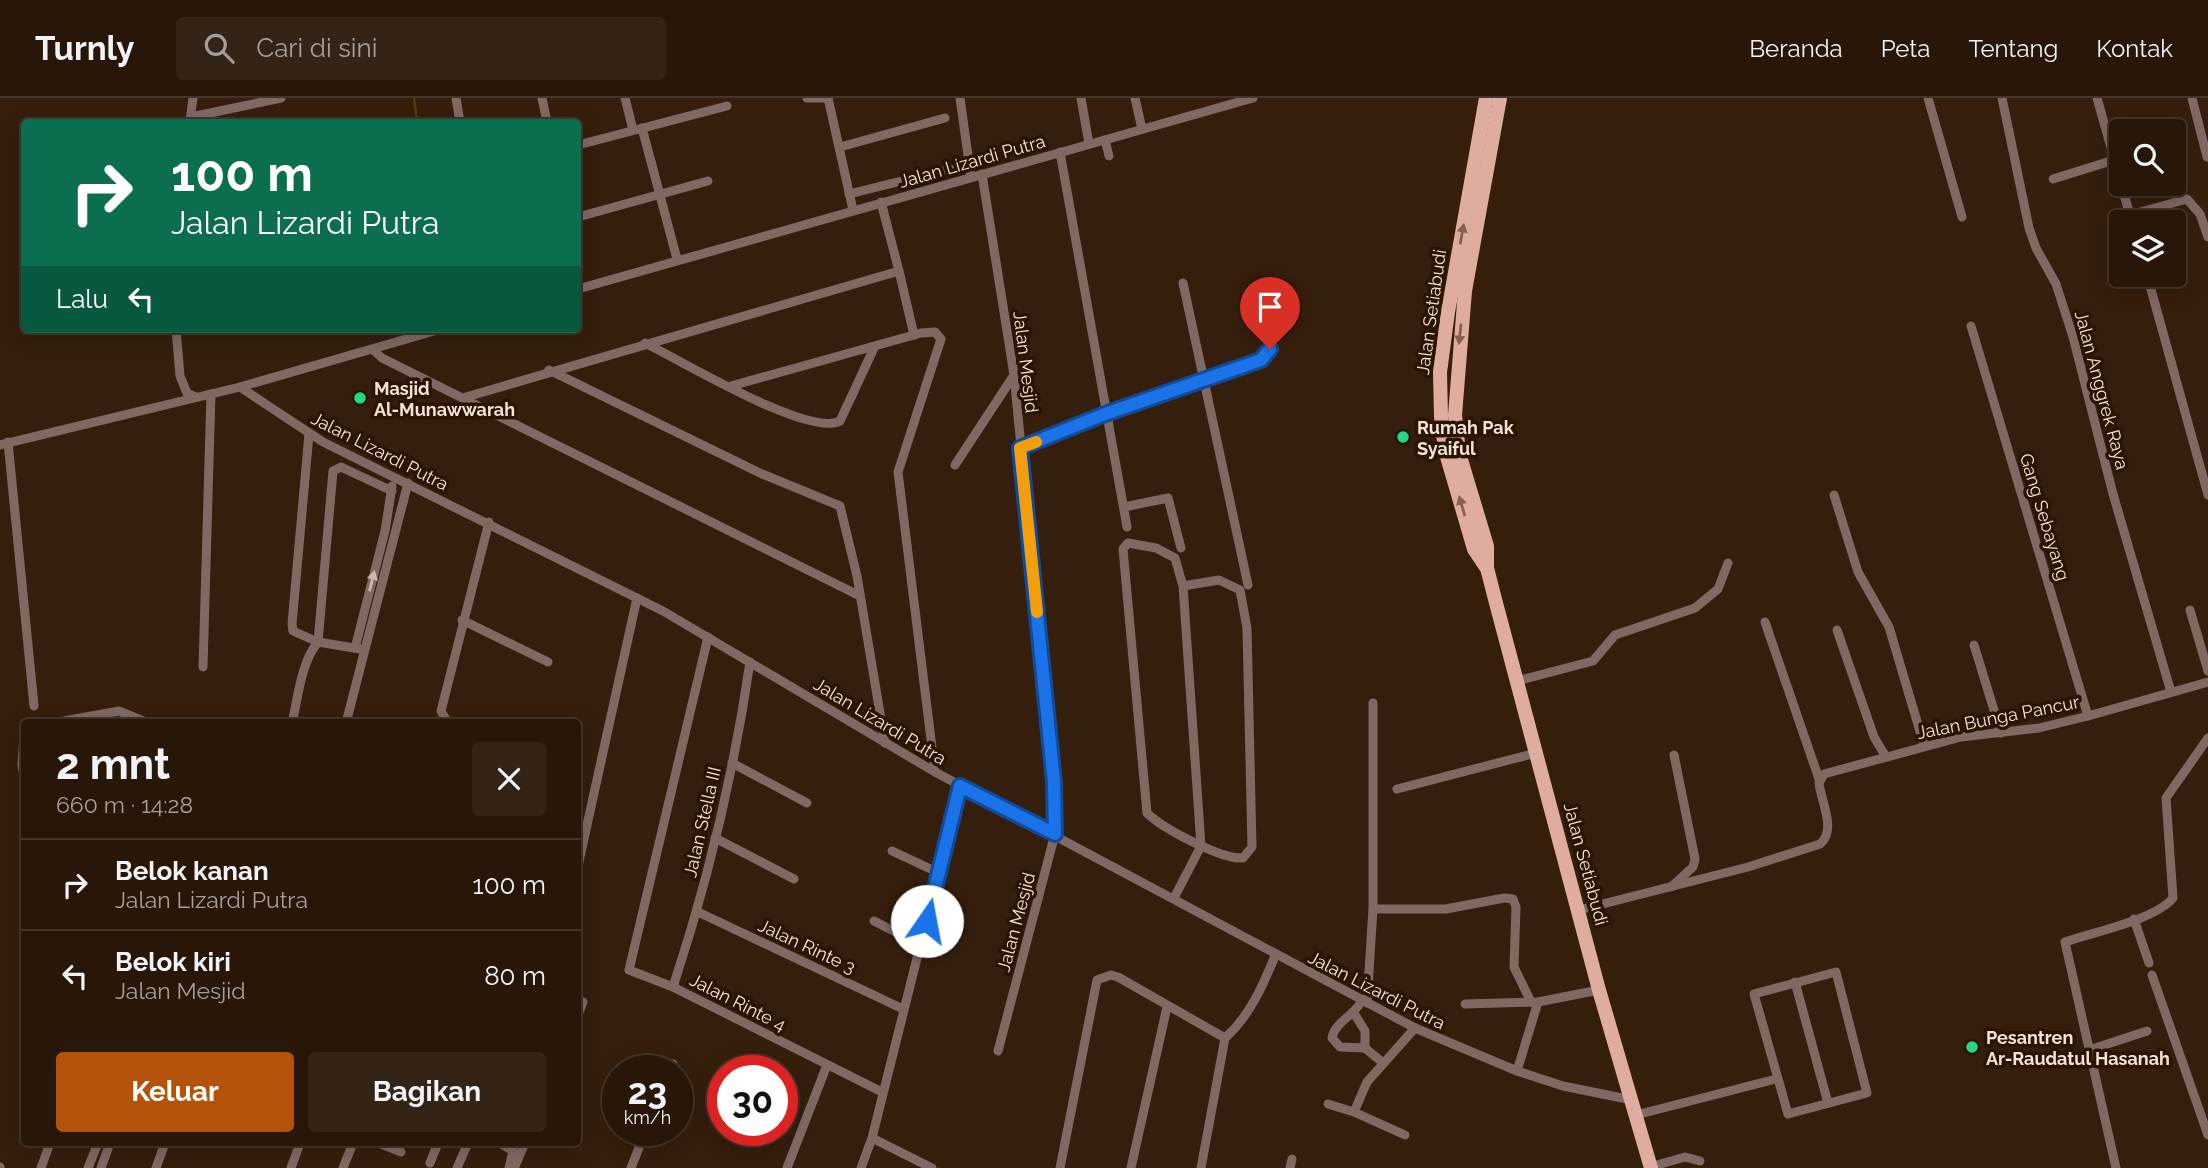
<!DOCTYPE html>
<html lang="id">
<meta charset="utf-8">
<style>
:root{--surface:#281609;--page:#342317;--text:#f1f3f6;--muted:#a59f9c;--line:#44352a;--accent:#b45309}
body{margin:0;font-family:Raleway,sans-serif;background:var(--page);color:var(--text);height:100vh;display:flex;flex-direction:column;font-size:26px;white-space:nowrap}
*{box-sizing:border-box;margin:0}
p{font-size:23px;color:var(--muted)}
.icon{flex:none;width:38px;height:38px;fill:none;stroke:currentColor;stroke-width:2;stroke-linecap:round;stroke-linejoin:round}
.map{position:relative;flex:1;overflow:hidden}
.details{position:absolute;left:21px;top:621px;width:560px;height:427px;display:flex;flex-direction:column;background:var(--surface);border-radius:7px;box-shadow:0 4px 18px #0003,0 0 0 2px var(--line)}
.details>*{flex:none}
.banner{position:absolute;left:21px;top:21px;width:560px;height:214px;border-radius:7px;box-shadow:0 4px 18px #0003,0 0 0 2px var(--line);background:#0b6e4f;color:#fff;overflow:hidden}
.buttons{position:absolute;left:2109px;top:21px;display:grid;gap:14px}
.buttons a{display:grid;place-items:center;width:77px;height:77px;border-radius:7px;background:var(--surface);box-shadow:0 4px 18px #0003,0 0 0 2px var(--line);font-size:35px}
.speed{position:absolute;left:602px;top:957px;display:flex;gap:14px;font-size:35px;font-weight:700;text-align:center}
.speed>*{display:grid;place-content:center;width:91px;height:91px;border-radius:50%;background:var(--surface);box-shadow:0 4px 18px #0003,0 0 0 2px var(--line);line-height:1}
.speed small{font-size:18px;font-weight:400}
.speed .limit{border:10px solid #d22;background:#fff;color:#111}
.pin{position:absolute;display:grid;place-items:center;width:60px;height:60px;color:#fff;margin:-72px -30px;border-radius:50% 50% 50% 0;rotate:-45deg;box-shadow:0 0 7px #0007}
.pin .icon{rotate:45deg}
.me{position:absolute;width:77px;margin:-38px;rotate:12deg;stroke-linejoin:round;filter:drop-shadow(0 0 5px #0008)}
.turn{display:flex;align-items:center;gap:24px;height:147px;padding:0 35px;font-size:32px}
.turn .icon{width:91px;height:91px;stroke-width:2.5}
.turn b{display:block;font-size:49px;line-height:60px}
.then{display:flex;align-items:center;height:66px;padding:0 35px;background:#0003;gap:14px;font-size:26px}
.round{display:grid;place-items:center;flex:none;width:74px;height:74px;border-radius:7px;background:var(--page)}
.summary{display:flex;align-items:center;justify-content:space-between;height:119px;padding:0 35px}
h1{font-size:42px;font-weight:700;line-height:52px}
.action{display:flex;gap:14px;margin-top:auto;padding:14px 35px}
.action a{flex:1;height:80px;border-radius:7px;background:var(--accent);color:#fff;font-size:28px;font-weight:700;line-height:80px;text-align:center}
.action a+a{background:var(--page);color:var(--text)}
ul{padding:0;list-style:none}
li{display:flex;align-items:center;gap:21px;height:91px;padding:0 35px;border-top:2px solid var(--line)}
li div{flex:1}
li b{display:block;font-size:26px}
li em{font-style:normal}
header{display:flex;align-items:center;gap:42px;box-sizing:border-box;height:98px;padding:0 35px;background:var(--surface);border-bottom:2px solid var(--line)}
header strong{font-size:33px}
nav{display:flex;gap:38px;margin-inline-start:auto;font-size:24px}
.search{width:490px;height:63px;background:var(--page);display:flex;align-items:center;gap:18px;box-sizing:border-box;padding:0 24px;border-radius:7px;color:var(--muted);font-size:26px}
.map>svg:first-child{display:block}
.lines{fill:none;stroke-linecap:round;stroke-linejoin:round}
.stream{stroke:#4e4209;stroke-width:2.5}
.street{stroke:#816963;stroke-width:9}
.primary{stroke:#dfada0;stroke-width:14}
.oneway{fill:#866052}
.oneway2{fill:#cbb8ae}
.route-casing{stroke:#114b97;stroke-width:18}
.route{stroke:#1a73e8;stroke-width:12}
.slow{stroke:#f59e0b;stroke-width:12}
.poi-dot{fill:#20d887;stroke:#2c1403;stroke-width:2.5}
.labels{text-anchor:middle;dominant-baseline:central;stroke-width:7;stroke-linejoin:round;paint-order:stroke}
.street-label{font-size:18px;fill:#f3e2d7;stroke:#2c1403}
.poi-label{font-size:18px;font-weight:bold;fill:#f3e2d7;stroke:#2c1403;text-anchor:start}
</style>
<header>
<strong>Turnly</strong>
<div class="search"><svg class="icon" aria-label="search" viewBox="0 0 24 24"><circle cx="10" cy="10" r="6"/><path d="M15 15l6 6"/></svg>Cari di sini</div>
<nav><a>Beranda</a><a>Peta</a><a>Tentang</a><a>Kontak</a></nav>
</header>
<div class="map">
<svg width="2208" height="1070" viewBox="0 0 2208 1070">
<rect width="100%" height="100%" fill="#361e0c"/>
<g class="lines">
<polyline class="stream" points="414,0 417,24"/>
<g class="street">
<polyline points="456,0 460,24"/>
<polyline points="542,0 547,24"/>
<polyline points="625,0 633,32"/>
<polyline points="807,0 825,0"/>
<polyline points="828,0 853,112"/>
<polyline points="960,0 971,79"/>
<polyline points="1081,0 1089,46"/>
<polyline points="1135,0 1142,31"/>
<polyline points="1928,0 1962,119"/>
<polyline points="2002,0 2029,130 2036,150 2056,186 2073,239 2113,396 2171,594"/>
<polyline points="2097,0 2121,85"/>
<polyline points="2192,0 2207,59"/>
<polyline points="191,19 281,0"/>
<polyline points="190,23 193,0"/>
<polyline points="642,30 677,161"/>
<polyline points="1105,42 1109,58"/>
<polyline points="578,47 727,8"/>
<polyline points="840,49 945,20"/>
<polyline points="1060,54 1127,429"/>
<polyline points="982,76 1014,277 1054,684 1055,736 998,953"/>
<polyline points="2053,81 2114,62"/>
<polyline points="2121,86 2132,124"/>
<polyline points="849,96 950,71"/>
<polyline points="2130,117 2187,101 2200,116 2208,139"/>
<polyline points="578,119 708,83"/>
<polyline points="899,173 914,237"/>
<polyline points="2147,177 2208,397"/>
<polyline points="1183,185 1248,487"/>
<polyline points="578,191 1253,0"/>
<polyline points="1971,228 2088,618"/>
<polyline points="176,231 180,278 187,295 196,299"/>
<path d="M645 245C680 262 809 340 840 323L874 250"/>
<polyline points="372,251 382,260 860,498"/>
<polyline points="549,272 762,376 840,408 857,478 885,645"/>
<polyline points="731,288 921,235 935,234 941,241 898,374 935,674"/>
<polyline points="240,289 323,344 663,513 935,674 1415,930 1517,973 1563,988 1632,1002"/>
<polyline points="466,299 899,173 881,104"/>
<polyline points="309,336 292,526 293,533 318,544 333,373 341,369 392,393"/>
<polyline points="8,344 34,608"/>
<polyline points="0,347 240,289 441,231"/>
<polyline points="1021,350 1105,316 1261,262 1270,248 1264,212"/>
<polyline points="955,367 1014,277"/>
<polyline points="1834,397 1858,474 1889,529 1924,647"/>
<polyline points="1124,409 1168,400 1181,450"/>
<polyline points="2190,512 2208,573"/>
<polyline points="462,522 548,564"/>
<polyline points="1765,524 1819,681"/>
<polyline points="1837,532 1874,639 1886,659"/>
<polyline points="708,539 629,872 673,889 882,994"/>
<polyline points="1974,547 2001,635"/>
<polyline points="355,550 385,433 392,388"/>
<polyline points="203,569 211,296"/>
<polyline points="1517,583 1593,563 1615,537 1695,510 1718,491 1728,465"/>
<polyline points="1373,605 1373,811 1446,811 1504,800 1513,801 1516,809 1514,869 1531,904"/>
<polyline points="53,625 119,613 148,625"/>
<path d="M292 625C298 600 301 564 318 544L360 551"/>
<polyline points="346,625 408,385"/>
<polyline points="448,625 441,613 489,424"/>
<polyline points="24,638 22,667 24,677"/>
<polyline points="732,665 807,705"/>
<polyline points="1397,691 1536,655"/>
<polyline points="715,740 794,781"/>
<polyline points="892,753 937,774"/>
<polyline points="578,768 637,500"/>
<polyline points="1671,789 1693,769 1695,761 1674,657"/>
<path d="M1174 800 1201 748 1183 488 1175 460 1156 450 1128 445 1123 451 1147 715C1162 730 1222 762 1243 760L1252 749 1247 530 1240 492 1219 482 1183 488"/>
<path d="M1579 812 1748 769 1820 746C1837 732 1821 704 1819 685L1824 676 1961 639 2039 630 2088 618 2208 584"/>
<polyline points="698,814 903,911"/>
<polyline points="2134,821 2149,865"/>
<polyline points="874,823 921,847"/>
<polygon points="1836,874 1867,995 1788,1016 1754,896"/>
<polyline points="2152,877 2208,1037"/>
<polyline points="1795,884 1828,1005"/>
<path d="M673 889C708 783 734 674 750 564"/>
<path d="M1362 902C1355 918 1335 923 1332 940L1340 949 1365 950"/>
<polyline points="1367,905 1373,811"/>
<polyline points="1465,906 1538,904 1599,892"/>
<polyline points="1354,915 1365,933 1365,950 1382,964"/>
<polyline points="578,917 583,904"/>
<polyline points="2089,952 2147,933"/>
<polyline points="671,973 673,966"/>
<polyline points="1517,973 1538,904"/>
<polyline points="1328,1006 1354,1014 1367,984 1415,930"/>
<polyline points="1354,1014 1405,1037"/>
<polyline points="1636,1017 1776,981"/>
<polyline points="872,1040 932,1070"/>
<polyline points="379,1045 401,1054"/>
<polyline points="500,1045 513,1053 509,1070"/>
<polyline points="430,1065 438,1045"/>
<polyline points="515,1068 525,1045"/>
<polyline points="0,1069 0,1070"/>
<polyline points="1650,1069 1685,1059 1700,1063"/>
<polyline points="41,1070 50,1045"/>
<polyline points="88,1070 98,1045"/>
<polyline points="101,1070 110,1045"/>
<polyline points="156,1070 165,1045"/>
<polyline points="291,1070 300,1045"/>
<polyline points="343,1070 353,1045"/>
<polyline points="457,1070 468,1045"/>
<polyline points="631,1070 646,1032"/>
<polyline points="787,1070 827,967"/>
<polyline points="861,1070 872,1040 960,688"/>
<polyline points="1060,1070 1097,882 1111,877 1118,879 1225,940"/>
<polyline points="1131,1070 1167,909"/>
<path d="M1201 1070 1225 940C1250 918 1263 887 1276 856"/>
<polyline points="1290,1070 1292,1061"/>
<path d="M2116 1070 2065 844C2093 834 2155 822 2173 800L2166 700 2208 640"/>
</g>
<g class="primary">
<polyline points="1486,0 1448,214 1440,274 1441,318 1445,352 1474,451 1486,469"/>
<polyline points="1500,0 1465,193 1455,317 1459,355 1487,448 1487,470 1496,505 1599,892 1651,1070"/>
</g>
</g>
<defs><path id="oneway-solid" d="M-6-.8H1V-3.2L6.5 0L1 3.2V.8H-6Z" transform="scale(1.75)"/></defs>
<g class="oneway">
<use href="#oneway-solid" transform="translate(1462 136) rotate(-80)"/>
<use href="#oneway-solid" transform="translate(1460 236) rotate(96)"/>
<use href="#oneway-solid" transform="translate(1462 408) rotate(-106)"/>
</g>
<use class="oneway2" href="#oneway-solid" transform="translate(372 483) rotate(-76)"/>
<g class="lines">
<defs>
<polyline id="route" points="927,823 960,688 1055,736 1054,684 1020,350 1105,316 1261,262 1270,251"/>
</defs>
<use href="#route" class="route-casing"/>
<use href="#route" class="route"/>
<polyline class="slow" points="1036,344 1020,350 1037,514"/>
</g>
<g class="poi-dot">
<circle cx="360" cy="300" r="7"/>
<circle cx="1403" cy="339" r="7"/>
<circle cx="1972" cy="949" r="7"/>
</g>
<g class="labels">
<g class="street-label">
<text transform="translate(972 63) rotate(-16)">Jalan Lizardi Putra</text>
<text transform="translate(1431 214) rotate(-82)">Jalan Setiabudi</text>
<text transform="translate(1026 264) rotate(83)">Jalan Mesjid</text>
<text transform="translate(2102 292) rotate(75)">Jalan Anggrek Raya</text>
<text transform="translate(380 353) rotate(27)">Jalan Lizardi Putra</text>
<text transform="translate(2045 419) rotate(73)">Gang Sebayang</text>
<text transform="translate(1998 619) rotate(-11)">Jalan Bunga Pancur</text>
<text transform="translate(880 623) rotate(31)">Jalan Lizardi Putra</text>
<text transform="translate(702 724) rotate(-77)">Jalan Stella III</text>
<text transform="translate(1586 766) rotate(75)">Jalan Setiabudi</text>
<text transform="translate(1016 824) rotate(-75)">Jalan Mesjid</text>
<text transform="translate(807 848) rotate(25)">Jalan Rinte 3</text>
<text transform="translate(1377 892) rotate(27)">Jalan Lizardi Putra</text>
<text transform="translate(738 904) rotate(27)">Jalan Rinte 4</text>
</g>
<g class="poi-label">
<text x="374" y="290">Masjid<tspan x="374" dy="21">Al-Munawwarah</tspan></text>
<text x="1417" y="329">Rumah Pak<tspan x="1417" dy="21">Syaiful</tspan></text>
<text x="1986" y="939">Pesantren<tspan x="1986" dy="21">Ar-Raudatul Hasanah</tspan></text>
</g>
</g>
</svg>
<div class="buttons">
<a><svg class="icon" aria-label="search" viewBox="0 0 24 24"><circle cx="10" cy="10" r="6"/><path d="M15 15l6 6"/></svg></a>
<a><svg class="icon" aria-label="layers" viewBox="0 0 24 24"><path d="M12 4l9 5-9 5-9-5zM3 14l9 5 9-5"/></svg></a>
</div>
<div class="speed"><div>23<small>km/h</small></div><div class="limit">30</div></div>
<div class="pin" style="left:1270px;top:251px;background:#d93025"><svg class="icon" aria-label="arrive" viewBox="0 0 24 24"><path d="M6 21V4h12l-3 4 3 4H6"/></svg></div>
<svg class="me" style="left:927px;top:823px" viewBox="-20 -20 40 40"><circle r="19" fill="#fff"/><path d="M0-13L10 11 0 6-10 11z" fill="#1a73e8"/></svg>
<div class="banner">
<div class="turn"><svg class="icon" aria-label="right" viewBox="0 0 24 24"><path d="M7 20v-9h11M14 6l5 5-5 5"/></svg><div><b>100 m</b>Jalan Lizardi Putra</div></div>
<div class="then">Lalu<svg class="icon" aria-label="left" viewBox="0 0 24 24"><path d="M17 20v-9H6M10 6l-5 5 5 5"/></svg></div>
</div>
<section class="details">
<div class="summary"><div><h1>2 mnt</h1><p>660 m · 14:28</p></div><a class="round"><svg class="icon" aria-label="close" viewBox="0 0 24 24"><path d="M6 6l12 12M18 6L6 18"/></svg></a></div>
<ul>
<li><svg class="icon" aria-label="right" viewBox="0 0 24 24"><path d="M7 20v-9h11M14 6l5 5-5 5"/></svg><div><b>Belok kanan</b><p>Jalan Lizardi Putra</p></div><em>100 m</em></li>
<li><svg class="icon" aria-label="left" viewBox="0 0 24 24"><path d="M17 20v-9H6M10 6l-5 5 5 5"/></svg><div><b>Belok kiri</b><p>Jalan Mesjid</p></div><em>80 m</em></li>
</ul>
<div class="action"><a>Keluar</a><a>Bagikan</a></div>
</section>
</div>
